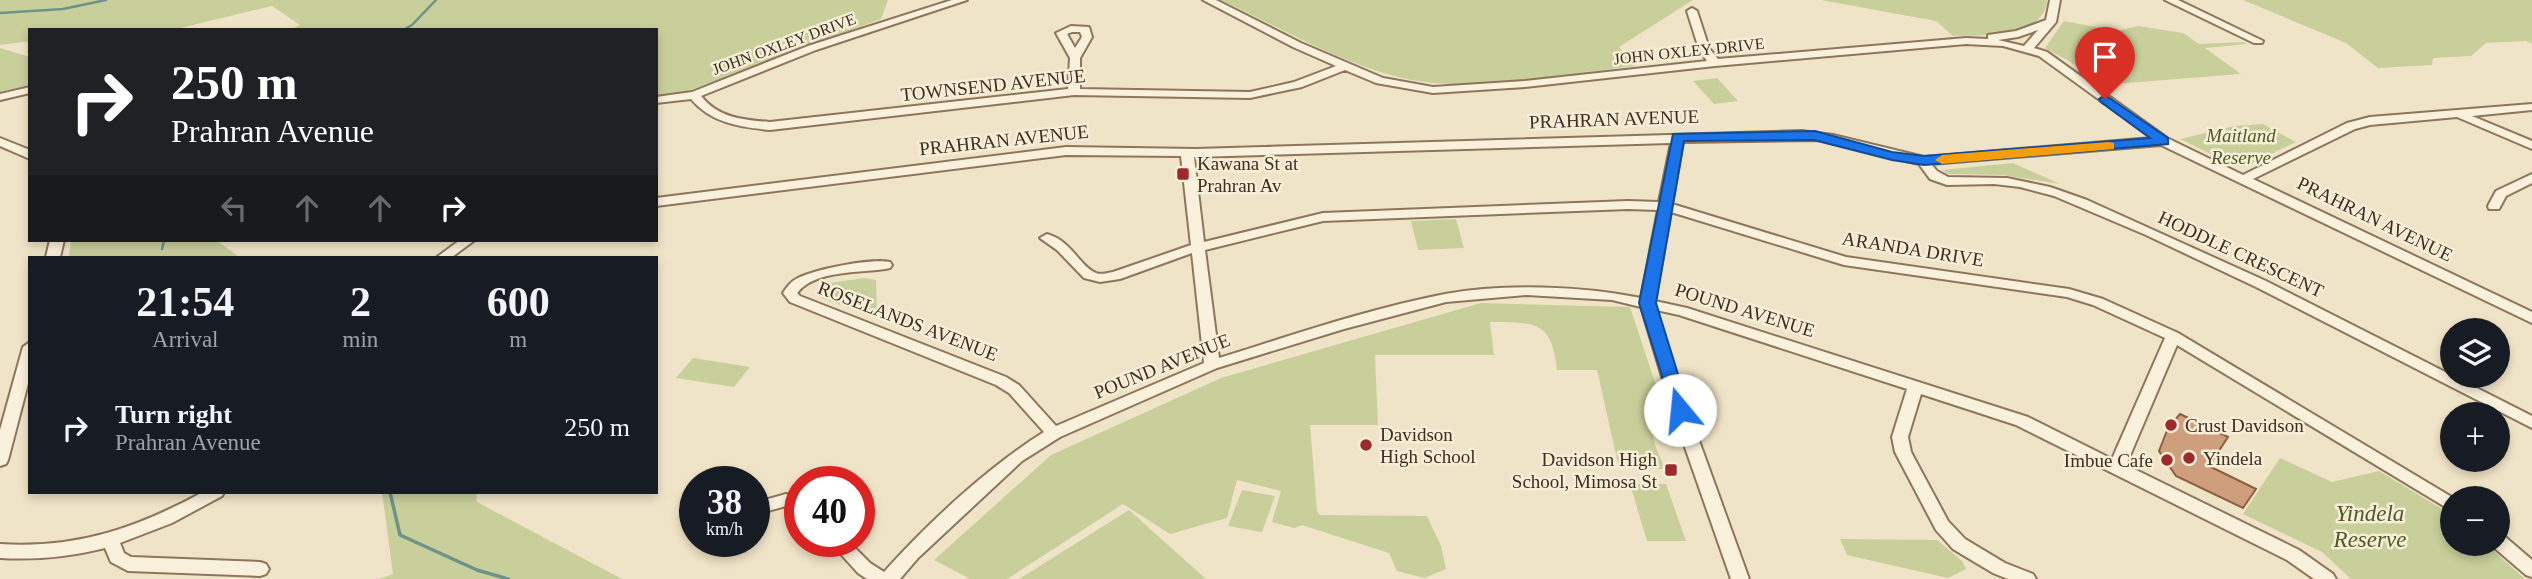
<!DOCTYPE html>
<meta charset="utf-8">
<style>
:root{--surface:#171b24;--page:#20242c;--text:#f1f3f6;--muted:#9ea1a6}
body{margin:0;font-family:Georgia,serif;background:var(--page);color:var(--text);height:100vh;display:flex;flex-direction:column;font-size:26px;white-space:nowrap}
*{box-sizing:border-box;margin:0}
p{font-size:23px;color:var(--muted)}
.icon{flex:none;width:38px;height:38px;fill:none;stroke:currentColor;stroke-width:2;stroke-linecap:round;stroke-linejoin:round}
.map{position:relative;flex:1;overflow:hidden}
.side{position:absolute;left:28px;top:256px;width:630px;height:238px;display:flex;flex-direction:column;background:var(--surface);border-radius:0px;box-shadow:0 4px 10px #0003}
.side>*{flex:none}
.guide{position:absolute;left:28px;top:28px;width:630px;height:214px;border-radius:0px;box-shadow:0 4px 10px #0003;background:#202124;color:#fff;overflow:hidden}
.buttons{position:absolute;left:2440px;top:318px;display:grid;gap:14px}
.buttons a{display:grid;place-items:center;width:70px;height:70px;border-radius:50%;background:var(--surface);box-shadow:0 4px 10px #0003;font-size:35px}
.speed{position:absolute;left:679px;top:466px;display:flex;gap:14px;font-size:35px;font-weight:700;text-align:center}
.speed>*{display:grid;place-content:center;width:91px;height:91px;border-radius:50%;background:var(--surface);box-shadow:0 4px 10px #0003;line-height:1}
.speed small{font-size:18px;font-weight:400}
.speed .limit{border:10px solid #d22;background:#fff;color:#111}
.pin{position:absolute;display:grid;place-items:center;width:60px;height:60px;color:#fff;margin:-72px -30px;border-radius:50% 50% 50% 0;rotate:-45deg;box-shadow:0 0 7px #0007}
.pin .icon{rotate:45deg}
.me{position:absolute;width:77px;margin:-38px;rotate:343deg;stroke-linejoin:round;filter:drop-shadow(0 0 5px #0008)}
.turn{display:flex;align-items:center;gap:24px;height:147px;padding:0 28px;font-size:32px}
.turn .icon{width:91px;height:91px;stroke-width:2.5}
.turn b{display:block;font-size:49px;line-height:60px}
.lanes{display:flex;align-items:center;height:66px;padding:0 28px;background:#0003;justify-content:center;gap:35px;direction:ltr}
.lanes .off{opacity:.35}
.eta{display:flex;justify-content:space-evenly;align-items:center;height:119px;text-align:center}
.eta b{font-size:42px;font-weight:600;line-height:49px}
ul{padding:0;list-style:none}
li{display:flex;align-items:center;gap:21px;height:105px;padding:0 28px}
li div{flex:1}
li b{display:block;font-size:26px}
li em{font-style:normal}
.map>svg:first-child{display:block}
.green{fill:#c9cf9b}
.lines{fill:none;stroke-linecap:round;stroke-linejoin:round}
.stream-far1{stroke:#6f938a;stroke-width:2.5}
.stream{stroke:#6f938a;stroke-width:3.5}
.building{fill:#cf9f7d;stroke:#8d5f41;stroke-width:2}
.minor-casing{stroke:#8d765c;stroke-width:4}
.minor{fill:#faf1dc;fill-rule:evenodd}
.route{fill:#1a73e8;stroke:#114b97;stroke-width:2}
.slow{fill:#f59e0b}
.poi-dot{fill:#9e2a2b;stroke:#f7eed8;stroke-width:2.5}
.labels{text-anchor:middle;dominant-baseline:central;stroke-width:5;stroke-linejoin:round;paint-order:stroke}
.far-street-label{font-size:16px;fill:#3d2e20;stroke:#f7eed8}
.street-label{font-size:19px;fill:#3d2e20;stroke:#f7eed8}
.park-label{font-size:19px;font-style:italic;fill:#4d5a26;stroke:#f7eed8}
.poi-label{font-size:19px;fill:#3d2e20;stroke:#f7eed8;text-anchor:start}
.near-park-label{font-size:23px;font-style:italic;fill:#4d5a26;stroke:#f7eed8}
</style>
<div class="map">
<svg width="2532" height="579" viewBox="0 0 2532 579">
<rect width="100%" height="100%" fill="#f0e4c8"/>
<g class="green">
<polygon points="0,0 888,0 881,19 688,91 656,96 656,30 289,30 300,25 272,6 172,30 30,30 30,41 0,45"/>
<path d="M1221 0H1693L1619 47 1635 66C1566 74 1469 94 1402 78 1339 63 1279 27 1221 0Z"/>
<path d="M1821 0H2047C2044 39 1982 35 1953 36L1936 21Z"/>
<polygon points="2243,0 2532,0 2532,44 2526,41 2486,43 2471,56 2433,58 2432,65 2378,68 2346,43"/>
<polygon points="2064,21 2117,31 2138,26 2183,33 2199,44 2243,42 2247,44 2205,48 2241,74 2101,85 2069,61 2045,48"/>
<polygon points="0,48 30,57 30,85 0,92"/>
<polygon points="1717,78 1738,101 1714,104 1693,81"/>
<polygon points="2263,124 2296,142 2244,167 2233,165 2180,139 2235,126"/>
<polygon points="2013,163 2060,184 2003,175 1948,174 1942,170"/>
<polygon points="1456,219 1464,248 1418,250 1411,221"/>
<polygon points="71,240 216,240 239,257 69,257"/>
<polygon points="864,278 876,280 877,318 821,298 819,294 821,287 830,283"/>
<path d="M1481 303 1630 307 1663 407C1645 432 1655 444 1665 469L1619 468 1597 370H1557C1552 319 1533 323 1490 322L1494 355H1375L1378 425H1310L1317 511 1320 515 1427 516 1441 546 1446 569 1424 578 1397 571 1389 553 1302 525 1294 528 1272 522 1281 491 1237 480 1227 518 1170 534 1123 504 1007 579H970L934 560 1051 455 1221 378Z"/>
<polygon points="693,358 750,367 734,387 676,378"/>
<polygon points="2280,458 2332,482 2379,471 2452,515 2452,544 2486,544 2525,579 2351,579 2322,552 2243,514"/>
<polygon points="1630,484 1666,484 1686,541 1647,541"/>
<polygon points="1242,490 1275,496 1262,532 1228,526"/>
<polygon points="382,492 476,492 477,502 622,579 379,579 393,574"/>
<polygon points="1129,510 1206,579 1019,579"/>
<polygon points="1840,539 1937,540 1962,561 1966,569 1948,578 1847,555"/>
</g>
<g class="lines">
<g class="stream-far1">
<polyline points="0,13 63,9 106,0"/>
<polyline points="403,30 412,25 436,0"/>
<polyline points="162,249 164,240"/>
</g>
<polyline class="stream" points="390,492 400,535 477,570 508,579"/>
</g>
<polygon class="building" points="2180,414 2228,437 2209,466 2256,489 2243,508 2176,476 2159,451 2168,428"/>
<g class="lines">
<defs>
<g id="minor">
<path d="M952 0H967L816 50 701 96C718 118 744 120 770 122L1068 89 1070 58 1056 33 1071 26 1089 27 1092 37 1080 58V89L1250 92 1294 82 1336 66 1293 47 1203 0H1216L1301 43 1383 78 1433 87 1525 81 1707 61 1699 49 1687 11 1692 8 1697 11 1709 48 1718 59 1966 38 1988 39V35L2016 31 2046 20 2050 0H2060L2056 22 2034 48 2047 52 2167 138 2243 175 2347 123 2370 117 2532 104V110L2472 116 2532 141V149L2457 117 2370 125 2355 129 2253 179 2532 312V323L2161 145 1931 164 1937 171 1948 177 2007 178 2050 187 2087 200 2266 281 2532 416V428L2256 287 2146 235 2054 196 2020 187 1994 184 1947 185 1930 179 1919 164 1818 140 1683 142 1672 204 1846 257 2069 289 2103 299 2178 333 2455 499H2452V511L2177 345 2126 465 2299 550 2333 574 2336 579H2314L2287 560 2016 425 1921 394 1908 437 1911 452 1948 521 1965 539 2005 563 2033 574 2036 579H2008L1993 573 1953 549 1936 530 1895 452 1892 437 1907 389 1679 315 1656 310 1688 410 1749 579H1731L1672 410 1641 307 1612 300 1527 295 1446 302 1344 329 1217 368 1060 437 1022 461 918 558 900 579H867L858 573 829 541H848L870 563 884 572C928 523 988 467 1044 432L1009 393 996 385 790 302 783 293C787 287 791 281 798 278 815 269 872 258 890 262L892 265 890 268 885 269C859 273 815 270 797 293L800 296 1006 377 1019 385 1056 426 1204 363 1192 253 1120 279 1100 282 1084 278 1057 250 1040 238 1047 234C1072 241 1079 266 1096 273 1101 275 1107 273 1113 272L1191 245 1181 156 1066 155 656 206V198L1066 147 1196 149 1802 131 1833 135 1924 157 2152 138 2039 56 2003 46 1966 44 1715 66 1525 87 1433 93 1376 83 1345 70 1302 87 1250 98 1074 95 770 130C740 127 711 123 691 99L656 103V97L692 92 808 46ZM2038 30 2024 46 1998 40 2018 37ZM1072 32H1080L1082 37 1075 48 1067 34ZM1671 143 1659 202 1628 201 1323 213 1204 242 1194 157ZM1628 209 1658 210 1641 298C1583 286 1503 283 1445 294 1368 309 1293 335 1219 358L1205 250 1323 221ZM1671 212 1844 265 2067 297 2093 305 2165 338 2112 459 2028 417 1687 308 1655 301Z"/>
<polygon points="2165,0 2178,0 2263,41 2262,43 2254,43"/>
<polygon points="30,87 30,93 0,100 0,94"/>
<polygon points="0,138 30,150 30,159 0,146"/>
<polygon points="2532,174 2532,183 2506,196 2499,209 2489,209 2488,206 2496,191"/>
<polygon points="50,240 64,240 60,257 46,257"/>
<polygon points="460,240 475,240 452,257 437,257"/>
<polygon points="30,342 30,376 8,460 6,464 0,466 0,430 23,347"/>
<path d="M203 492H224L222 496 172 523 120 543 124 553 131 557 260 562 266 564 269 569 266 574 260 576 128 571 111 562 105 548C69 557 36 560 0 558V544C76 549 137 528 203 492Z"/>
<polygon points="786,494 800,498 800,510 786,506 754,515 754,503"/>
<polygon points="2497,534 2503,535 2532,560 2532,577 2526,575 2491,545 2497,544"/>
</g>
</defs>
<use href="#minor" class="minor-casing"/>
<use href="#minor" class="minor"/>
</g>
<polygon class="route" points="2105,95 2168,138 2168,144 1924,165 1892,160 1814,140 1684,141 1656,303 1689,410 1680,416 1674,414 1639,303 1673,134 1815,131 1892,152 1924,156 2150,138 2101,102 2099,99"/>
<polygon class="slow" points="2109,142 2114,143 2114,149 1942,164 1935,160 1942,155"/>
<g class="poi-dot">
<rect x="1176" y="167" width="14" height="14" rx="3.5"/>
<circle cx="2171" cy="425" r="7"/>
<circle cx="1366" cy="445" r="7"/>
<circle cx="2189" cy="458" r="7"/>
<circle cx="2167" cy="460" r="7"/>
<rect x="1664" y="463" width="14" height="14" rx="3.5"/>
</g>
<g class="labels">
<g class="far-street-label">
<text transform="translate(784 44) rotate(-20)">JOHN OXLEY DRIVE</text>
<text transform="translate(1689 51) rotate(-6)">JOHN OXLEY DRIVE</text>
</g>
<g class="street-label">
<text transform="translate(993 85) rotate(-6)">TOWNSEND AVENUE</text>
<text transform="translate(1614 119) rotate(-2)">PRAHRAN AVENUE</text>
<text transform="translate(1004 140) rotate(-6)">PRAHRAN AVENUE</text>
<text transform="translate(2375 219) rotate(26)">PRAHRAN AVENUE</text>
<text transform="translate(1913 249) rotate(9)">ARANDA DRIVE</text>
<text transform="translate(2241 254) rotate(25)">HODDLE CRESCENT</text>
<text transform="translate(1745 310) rotate(17)">POUND AVENUE</text>
<text transform="translate(908 321) rotate(21)">ROSELANDS AVENUE</text>
<text transform="translate(1162 366) rotate(-22)">POUND AVENUE</text>
</g>
<g class="park-label">
<text x="2241" y="135">Maitland<tspan x="2241" dy="22">Reserve</tspan></text>
</g>
<g class="poi-label">
<text x="1197" y="163">Kawana St at<tspan x="1197" dy="22">Prahran Av</tspan></text>
<text x="2185" y="425">Crust Davidson</text>
<text x="1380" y="434">Davidson<tspan x="1380" dy="22">High School</tspan></text>
<text x="2203" y="458">Yindela</text>
<text x="1657" y="459" text-anchor="end">Davidson High<tspan x="1657" dy="22">School, Mimosa St</tspan></text>
<text x="2153" y="460" text-anchor="end">Imbue Cafe</text>
</g>
<g class="near-park-label">
<text x="2370" y="513">Yindela<tspan x="2370" dy="26">Reserve</tspan></text>
</g>
</g>
</svg>
<div class="buttons">
<a><svg class="icon" aria-label="layers" viewBox="0 0 24 24"><path d="M12 4l9 5-9 5-9-5zM3 14l9 5 9-5"/></svg></a>
<a>+</a>
<a>−</a>
</div>
<div class="speed"><div>38<small>km/h</small></div><div class="limit">40</div></div>
<div class="pin" style="left:2105px;top:99px;background:#d93025"><svg class="icon" aria-label="arrive" viewBox="0 0 24 24"><path d="M6 21V4h12l-3 4 3 4H6"/></svg></div>
<svg class="me" style="left:1680px;top:410px" viewBox="-20 -20 40 40"><circle r="19" fill="#fff"/><path d="M0-13L10 11 0 6-10 11z" fill="#1a73e8"/></svg>
<div class="guide">
<div class="turn"><svg class="icon" aria-label="right" viewBox="0 0 24 24"><path d="M7 20v-9h11M14 6l5 5-5 5"/></svg><div><b>250 m</b>Prahran Avenue</div></div>
<div class="lanes"><svg class="icon off" aria-label="left" viewBox="0 0 24 24"><path d="M17 20v-9H6M10 6l-5 5 5 5"/></svg><svg class="icon off" aria-label="ahead" viewBox="0 0 24 24"><path d="M12 20V5M6 11l6-6 6 6"/></svg><svg class="icon off" aria-label="ahead" viewBox="0 0 24 24"><path d="M12 20V5M6 11l6-6 6 6"/></svg><svg class="icon" aria-label="right" viewBox="0 0 24 24"><path d="M7 20v-9h11M14 6l5 5-5 5"/></svg></div>
</div>
<section class="side">
<div class="eta">
<div><b>21:54</b><p>Arrival</p></div>
<div><b>2</b><p>min</p></div>
<div><b>600</b><p>m</p></div>
</div>
<ul>
<li><svg class="icon" aria-label="right" viewBox="0 0 24 24"><path d="M7 20v-9h11M14 6l5 5-5 5"/></svg><div><b>Turn right</b><p>Prahran Avenue</p></div><em>250 m</em></li>
</ul>
</section>
</div>
